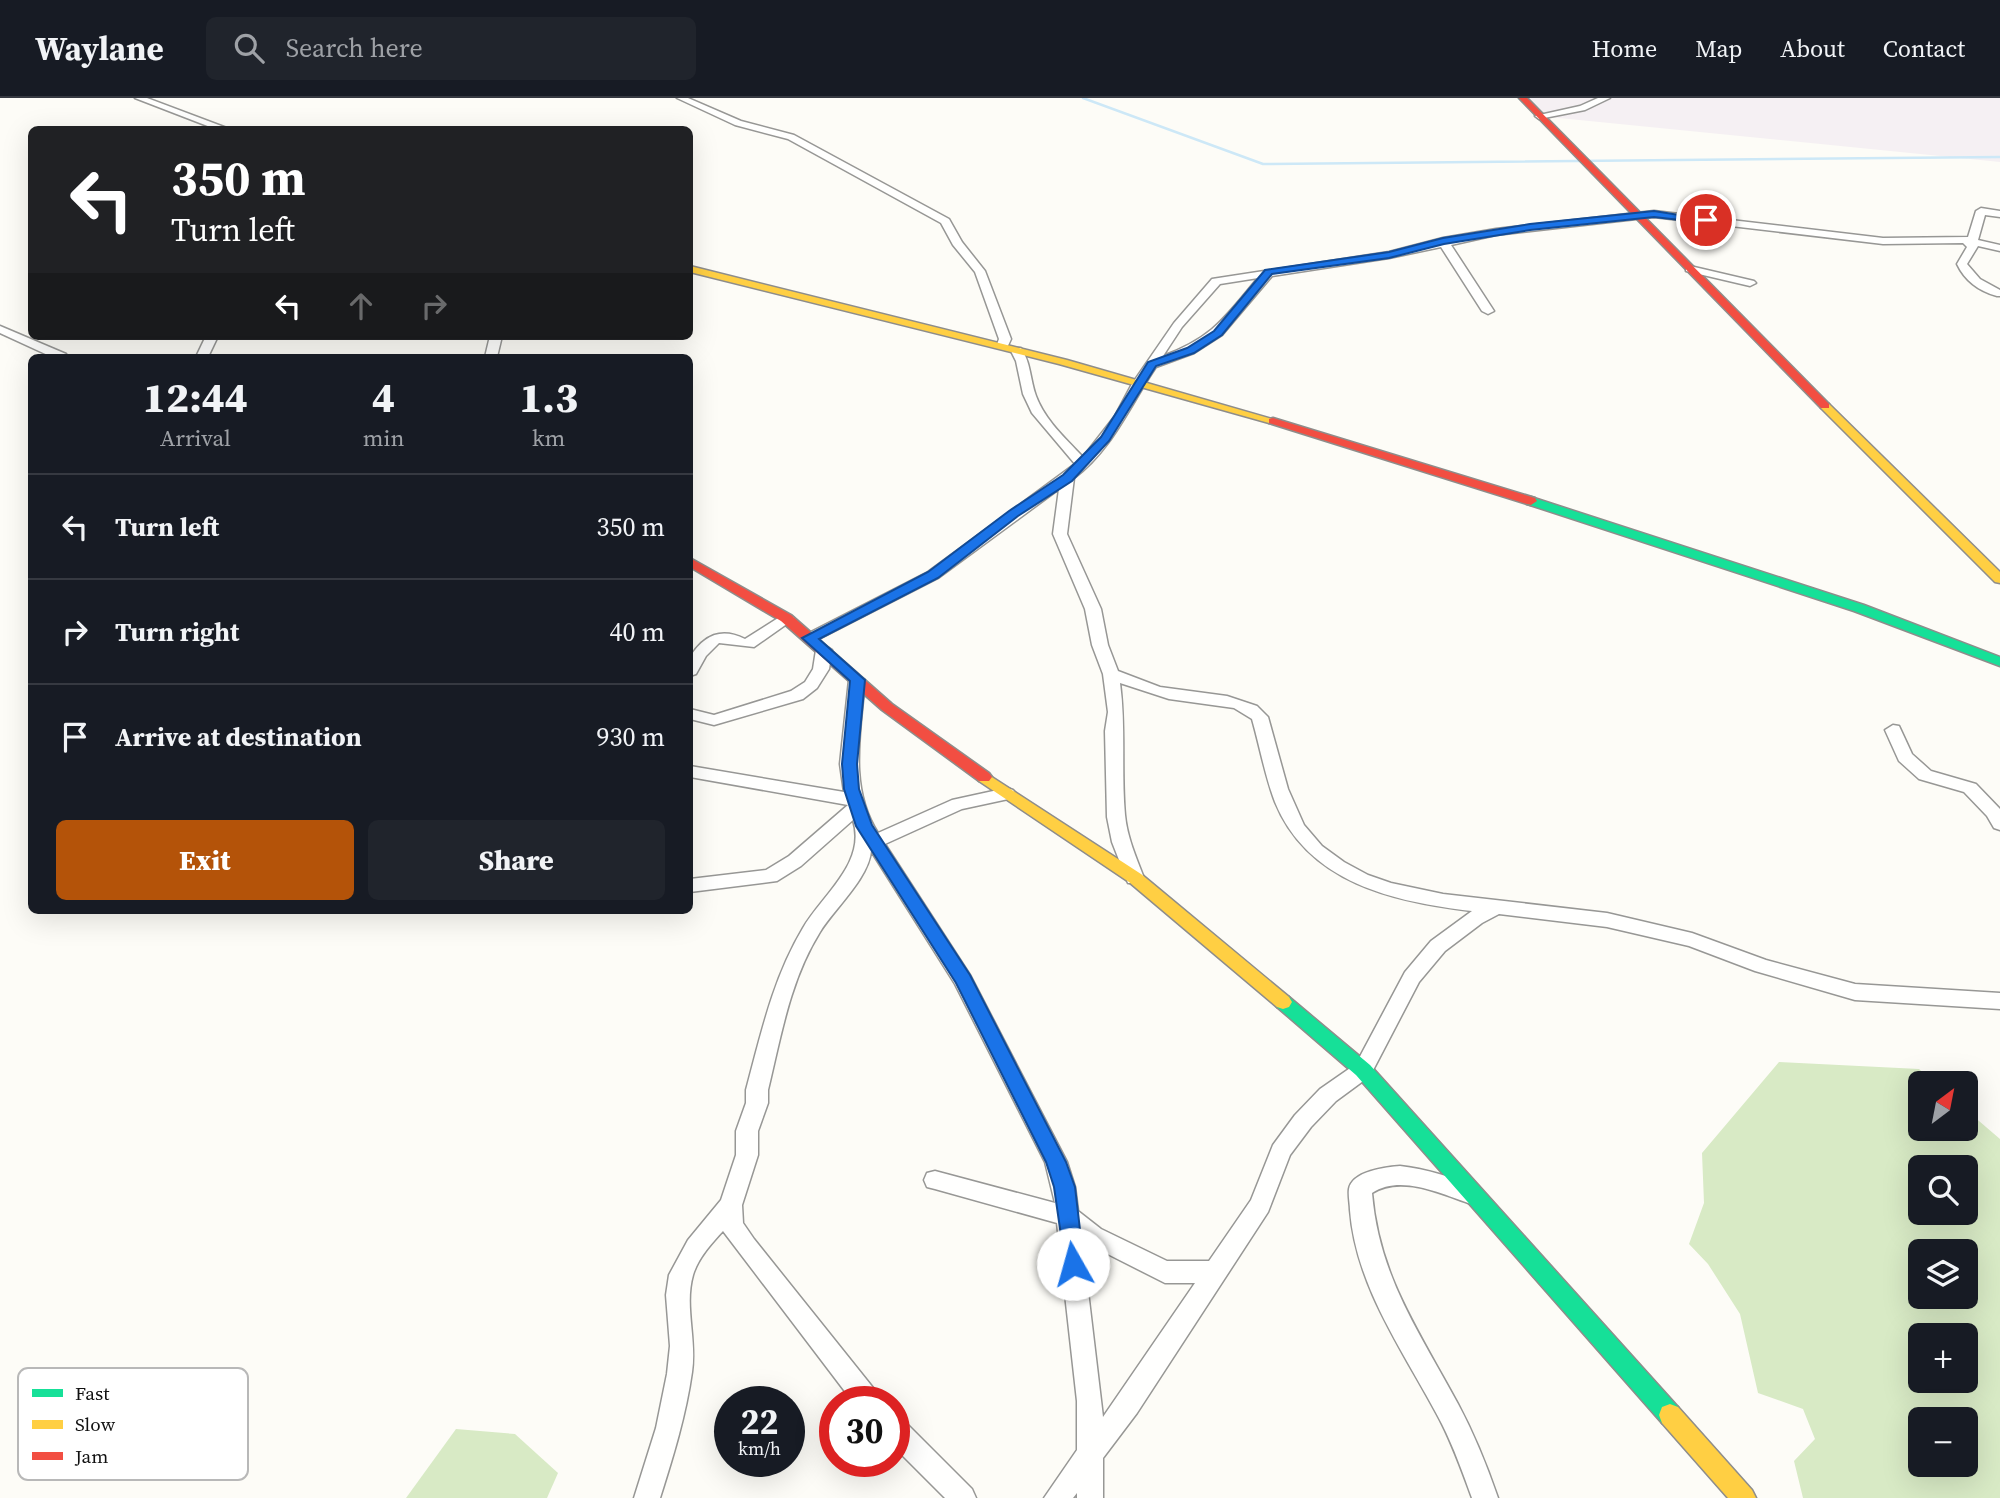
<!DOCTYPE html>
<meta charset="utf-8">
<style>
:root{--surface:#171b24;--page:#20242c;--text:#f1f3f6;--muted:#9ea1a6;--line:#363941;--accent:#b45309}
body{margin:0;font-family:"Source Serif 4",serif;background:var(--page);color:var(--text);height:100vh;display:flex;flex-direction:column;font-size:26px;white-space:nowrap}
*{box-sizing:border-box;margin:0}
p{font-size:23px;color:var(--muted)}
.icon{flex:none;width:38px;height:38px;fill:none;stroke:currentColor;stroke-width:2;stroke-linecap:round;stroke-linejoin:round}
.map{position:relative;flex:1;overflow:hidden}
.side{position:absolute;left:28px;top:256px;width:665px;height:560px;display:flex;flex-direction:column;background:var(--surface);border-radius:10px;box-shadow:0 7px 28px #0002}
.side>*{flex:none}
.hud{position:absolute;left:28px;top:28px;width:665px;height:214px;border-radius:10px;box-shadow:0 7px 28px #0002;background:#202124;color:#fff;overflow:hidden}
.needle{width:46px;rotate:32deg}
.controls{position:absolute;left:1908px;top:973px;display:grid;gap:14px}
.controls a{display:grid;place-items:center;width:70px;height:70px;border-radius:10px;background:var(--surface);box-shadow:0 7px 28px #0002;font-size:35px}
.speed{position:absolute;left:714px;top:1288px;display:flex;gap:14px;font-size:35px;font-weight:700;text-align:center}
.speed>*{display:grid;place-content:center;width:91px;height:91px;border-radius:50%;background:var(--surface);box-shadow:0 7px 28px #0002;line-height:1}
.speed small{font-size:18px;font-weight:400}
.speed .limit{border:10px solid #d22;background:#fff;color:#111}
.pin{position:absolute;display:grid;place-items:center;width:60px;height:60px;color:#fff;margin:-30px;border:4px solid #fff;border-radius:50%;box-shadow:0 2px 7px #0007}
.me{position:absolute;width:77px;margin:-38px;rotate:353deg;stroke-linejoin:round;filter:drop-shadow(0 0 5px #0008)}
.turn{display:flex;align-items:center;gap:24px;height:147px;padding:0 28px;font-size:32px}
.turn .icon{width:91px;height:91px;stroke-width:2.5}
.turn b{display:block;font-size:49px;line-height:60px}
.lanes{display:flex;align-items:center;height:66px;padding:0 28px;background:#0003;justify-content:center;gap:35px;direction:ltr}
.lanes .off{opacity:.35}
.eta{display:flex;justify-content:space-evenly;align-items:center;height:119px;text-align:center}
.eta b{font-size:42px;font-weight:800;line-height:49px}
.button{display:flex;gap:14px;margin-top:auto;padding:14px 28px}
.button a{flex:1;height:80px;border-radius:10px;background:var(--accent);color:#fff;font-size:28px;font-weight:800;line-height:80px;text-align:center}
.button a+a{background:var(--page);color:var(--text)}
ul{padding:0;list-style:none}
li{display:flex;align-items:center;gap:21px;height:105px;padding:0 28px;border-top:2px solid var(--line)}
li div{flex:1}
li b{display:block;font-size:26px}
li em{font-style:normal}
header{display:flex;align-items:center;gap:42px;box-sizing:border-box;height:98px;padding:0 35px;background:var(--surface);border-bottom:2px solid var(--line)}
header strong{font-size:33px}
nav{display:flex;gap:38px;margin-inline-start:auto;font-size:24px}
.search{width:490px;height:63px;background:var(--page);display:flex;align-items:center;gap:18px;box-sizing:border-box;padding:0 24px;border-radius:10px;color:var(--muted);font-size:26px}
.map>svg:first-child{display:block}
.industrial{fill:#f5f0f3}
.forest{fill:#d8eac5;fill-rule:evenodd}
.lines{fill:none;stroke-linecap:round;stroke-linejoin:round}
.stream{stroke:#cde8f7;stroke-width:2.5}
.street-casing{stroke:#979795;stroke-width:3}
.fast-casing{stroke:#8e8d8b;stroke-width:3}
.slow-casing{stroke:#8e8d8b;stroke-width:3}
.jam-casing{stroke:#8e8d8b;stroke-width:3}
.street{fill:#fffffe;fill-rule:evenodd}
.fast{fill:#16e098;fill-rule:evenodd}
.slow{fill:#ffcf43;fill-rule:evenodd}
.jam{fill:#f24e42;fill-rule:evenodd}
.route{fill:#1a73e8;stroke:#114b97;stroke-width:2}
.key{fill:#fff;stroke:#b8b8b8;stroke-width:2}
.key-label{font-size:19px;fill:#111}
</style>
<header>
<strong>Waylane</strong>
<div class="search"><svg class="icon" aria-label="search" viewBox="0 0 24 24"><circle cx="10" cy="10" r="6"/><path d="M15 15l6 6"/></svg>Search here</div>
<nav><a>Home</a><a>Map</a><a>About</a><a>Contact</a></nav>
</header>
<div class="map">
<svg width="2000" height="1400" viewBox="0 0 2000 1400">
<rect width="100%" height="100%" fill="#fdfcf7"/>
<polygon class="industrial" points="1522,0 2000,0 2000,64 1539,18"/>
<g class="forest">
<path d="M1779 964 1919 971 1935 985H1920V1031H1965V1011L2000 1041V1400H1803L1794 1363 1815 1341 1803 1311 1758 1295 1740 1216 1708 1166 1689 1146 1704 1105 1702 1055ZM1920 1069H1965V1115H1920ZM1920 1153H1965V1199H1920ZM1920 1237H1965V1283H1920ZM1920 1321H1965V1367H1920Z"/>
<polygon points="456,1331 515,1336 558,1375 547,1400 406,1400"/>
</g>
<g class="lines">
<polyline class="stream" points="1083,0 1263,66 2000,59"/>
<defs>
<g id="street">
<polygon points="135,0 147,0 232,32 218,32"/>
<polygon points="677,0 688,0 741,23 794,37 949,121 962,144 985,173 1011,241 1006,252 996,249 999,241 975,174 953,147 941,125 788,41 735,27"/>
<polygon points="1598,0 1610,0 1585,12 1539,21 1535,18 1580,8"/>
<path d="M1981 110 2000 113V119L1985 117 1978 142 2000 147V153L1978 148 1967 166 1980 181 2000 192V198H1997C1979 193 1965 183 1957 166L1967 149 1963 145 1883 146 1654 119 1496 137 1451 147 1494 213 1488 216 1482 213 1441 149 1389 160 1272 178 1222 237 1194 255 1156 269C1130 307 1112 352 1074 380L1067 436 1101 511 1108 547 1118 573 1160 589 1227 598 1257 608 1268 619 1288 691 1304 727 1322 748 1344 764 1368 777 1391 785 1443 796 1607 815 1692 835 1766 862 1855 886 2000 895V911L1855 902 1755 873 1689 848 1607 829 1499 816 1482 825 1445 853 1419 884 1370 978 1336 1003 1311 1029 1290 1057 1268 1114 1137 1315 1103 1360V1400H1077V1395L1073 1400H1044L1077 1352V1303L1057 1125 935 1091 927 1089 924 1082 927 1075 935 1073 1055 1105 1045 1064 955 886 871 753C869 780 834 811 820 834 790 882 781 938 768 992V1005L758 1033V1057L742 1107 743 1125 754 1141 878 1296 881 1304H853L723 1133C712 1145 698 1160 693 1177 684 1208 697 1242 692 1274 686 1317 673 1359 660 1400H634L656 1330 667 1276 670 1248 666 1197 669 1177 688 1142 721 1102 736 1057V1033L746 1005V992C761 936 773 880 803 830 822 797 867 765 853 722L801 768 777 783 690 794V781L766 772 789 758 848 707 690 679V668L844 694 840 666 849 582 857 577 865 582C861 632 848 689 878 735L952 702 1007 690 1013 692 1016 696 1013 700 962 711 885 746 970 877 1067 1064 1075 1089 1078 1113 1101 1131 1167 1163H1209L1251 1102 1273 1047 1295 1017 1320 991 1356 966 1405 874 1431 843 1472 813C1394 804 1308 785 1275 704 1265 678 1260 649 1252 621L1234 610 1169 601 1120 585C1126 628 1121 673 1125 717 1127 739 1136 759 1144 780L1142 785H1128L1112 744 1107 719 1105 633 1108 614 1103 576 1092 547 1085 511 1053 436 1059 391 938 480 815 543H805L802 540 805 537 928 474 1075 366 1032 315 1023 296 1016 263 1011 253 1013 250H1021C1031 265 1030 282 1036 298 1045 322 1065 340 1083 359L1115 318 1132 286 1174 225 1212 181 1389 154 1443 140 1496 131 1654 113 1883 140 1968 139 1976 113ZM1258 180C1225 219 1214 239 1163 258L1182 229 1220 186ZM1082 1143 1165 1185H1195L1103 1319Z"/>
<polygon points="1690,168 1754,183 1756,185 1750,188 1686,173 1686,169"/>
<polygon points="0,228 66,256 68,259 52,259 0,235"/>
<polygon points="206,238 218,238 208,259 196,259"/>
<polygon points="490,238 502,238 497,259 485,259"/>
<path d="M786 515 794 520 791 523 754 549 719 545 706 558 696 576 690 578V559C704 537 721 529 745 541Z"/>
<polygon points="824,547 832,552 829,571 817,590 803,601 714,627 690,621 690,611 714,617 791,593 805,584 813,571 816,552"/>
<polygon points="1893,627 1899,628 1912,656 1931,673 1976,686 2000,711 2000,732 1994,730 1987,718 1964,694 1919,681 1899,663 1885,632"/>
<path d="M1400 1068C1427 1071 1453 1080 1479 1089L1482 1096 1479 1103 1471 1106C1441 1096 1401 1076 1372 1095 1379 1179 1420 1235 1458 1306 1474 1336 1487 1368 1498 1400H1472C1463 1375 1454 1350 1442 1326 1407 1258 1356 1191 1350 1112 1350 1106 1348 1097 1349 1091 1352 1073 1386 1069 1400 1068Z"/>
<polygon points="894,1319 903,1322 972,1391 976,1400 945,1400 894,1349"/>
</g>
<g id="fast">
<polygon points="1531,399 1864,507 2000,559 2000,568 1854,513 1527,406 1527,400"/>
<polygon points="1283,897 1289,899 1370,967 1678,1309 1681,1317 1678,1325 1670,1328 1662,1325 1356,977 1277,909 1274,904 1277,899"/>
</g>
<g id="slow">
<polygon points="690,168 1067,262 1279,323 1269,325 1059,266 690,174"/>
<polygon points="1825,305 1829,306 2000,474 2000,485 1995,484 1821,310 1821,306"/>
<polygon points="984,674 1141,776 1289,899 1292,904 1289,909 1283,911 1277,909 1129,784 979,683 976,679 979,675"/>
<polygon points="1670,1306 1678,1309 1752,1392 1756,1400 1728,1400 1662,1325 1659,1317 1662,1309"/>
</g>
<g id="jam">
<polygon points="1519,0 1527,0 1829,306 1829,310 1821,310"/>
<polygon points="1273,320 1535,400 1537,403 1531,407 1527,406 1269,325 1269,321"/>
<polygon points="690,460 791,517 892,606 989,675 992,679 989,683 979,683 882,612 781,523 690,469"/>
</g>
</defs>
<use href="#street" class="street-casing"/>
<use href="#fast" class="fast-casing"/>
<use href="#slow" class="slow-casing"/>
<use href="#jam" class="jam-casing"/>
<use href="#street" class="street"/>
<use href="#fast" class="fast"/>
<use href="#slow" class="slow"/>
<use href="#jam" class="jam"/>
</g>
<polygon class="route" points="1654,113 1711,122 1706,125 1654,119 1530,132 1444,146 1389,160 1272,176 1222,237 1194,255 1156,268 1109,343 1072,383 1018,418 938,480 819,541 865,582 857,666 859,691 872,727 970,877 1066,1064 1075,1089 1084,1166 1081,1172 1073,1175 1066,1172 1054,1089 1046,1064 956,885 856,728 844,691 842,666 850,583 802,540 928,474 1009,413 1063,377 1101,339 1148,264 1187,250 1214,233 1265,172 1389,154 1443,140 1530,126"/>
<rect x="18" y="1270" width="230" height="112" rx="10" class="key"/>
<rect x="32" y="1291" width="31" height="8" fill="#16e098"/>
<rect x="32" y="1322" width="31" height="9" fill="#ffcf43"/>
<rect x="32" y="1354" width="31" height="8" fill="#f24e42"/>
<g class="key-label">
<text x="75" y="1302">Fast</text>
<text x="75" y="1333">Slow</text>
<text x="75" y="1365">Jam</text>
</g>
</svg>
<div class="controls">
<a><svg class="needle" viewBox="-14 -14 28 28"><path d="M0-13l5 13h-10z" fill="#e53935"/><path d="M0 13l5-13h-10z" fill="#9ea1a6"/></svg></a>
<a><svg class="icon" aria-label="search" viewBox="0 0 24 24"><circle cx="10" cy="10" r="6"/><path d="M15 15l6 6"/></svg></a>
<a><svg class="icon" aria-label="layers" viewBox="0 0 24 24"><path d="M12 4l9 5-9 5-9-5zM3 14l9 5 9-5"/></svg></a>
<a>+</a>
<a>−</a>
</div>
<div class="speed"><div>22<small>km/h</small></div><div class="limit">30</div></div>
<div class="pin" style="left:1706px;top:122px;background:#d93025"><svg class="icon" aria-label="arrive" viewBox="0 0 24 24"><path d="M6 21V4h12l-3 4 3 4H6"/></svg></div>
<svg class="me" style="left:1073px;top:1166px" viewBox="-20 -20 40 40"><circle r="19" fill="#fff"/><path d="M0-13L10 11 0 6-10 11z" fill="#1a73e8"/></svg>
<div class="hud">
<div class="turn"><svg class="icon" aria-label="left" viewBox="0 0 24 24"><path d="M17 20v-9H6M10 6l-5 5 5 5"/></svg><div><b>350 m</b>Turn left</div></div>
<div class="lanes"><svg class="icon" aria-label="left" viewBox="0 0 24 24"><path d="M17 20v-9H6M10 6l-5 5 5 5"/></svg><svg class="icon off" aria-label="ahead" viewBox="0 0 24 24"><path d="M12 20V5M6 11l6-6 6 6"/></svg><svg class="icon off" aria-label="right" viewBox="0 0 24 24"><path d="M7 20v-9h11M14 6l5 5-5 5"/></svg></div>
</div>
<section class="side">
<div class="eta">
<div><b>12:44</b><p>Arrival</p></div>
<div><b>4</b><p>min</p></div>
<div><b>1.3</b><p>km</p></div>
</div>
<ul>
<li><svg class="icon" aria-label="left" viewBox="0 0 24 24"><path d="M17 20v-9H6M10 6l-5 5 5 5"/></svg><div><b>Turn left</b></div><em>350 m</em></li>
<li><svg class="icon" aria-label="right" viewBox="0 0 24 24"><path d="M7 20v-9h11M14 6l5 5-5 5"/></svg><div><b>Turn right</b></div><em>40 m</em></li>
<li><svg class="icon" aria-label="arrive" viewBox="0 0 24 24"><path d="M6 21V4h12l-3 4 3 4H6"/></svg><div><b>Arrive at destination</b></div><em>930 m</em></li>
</ul>
<div class="button"><a>Exit</a><a>Share</a></div>
</section>
</div>
